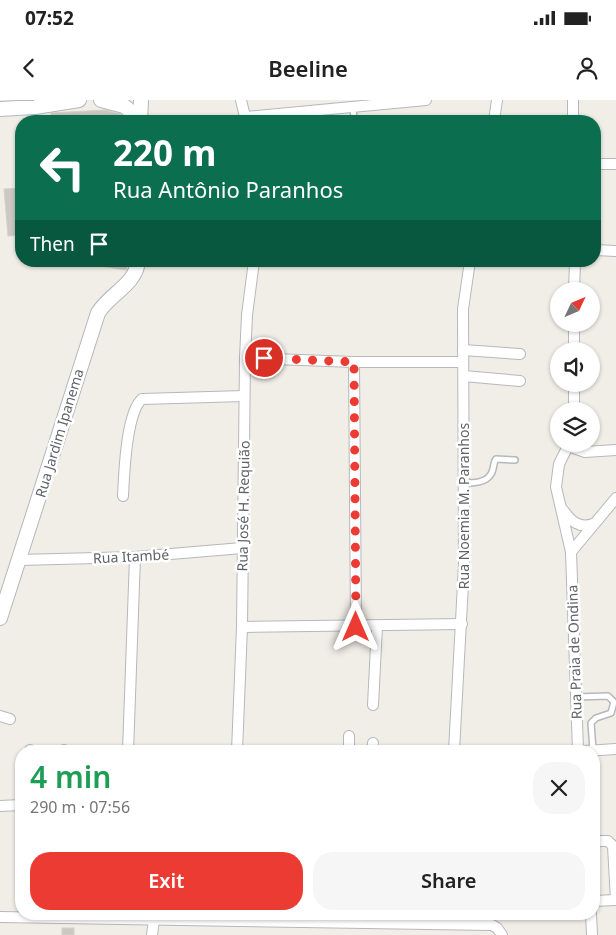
<!DOCTYPE html>
<meta charset="utf-8">
<style>
:root{--surface:#fff;--page:#f6f6f6;--text:#222;--muted:#767676;--accent:#eb3b33}
body{margin:0;font-family:"Noto Sans",sans-serif;background:var(--page);color:var(--text);height:100vh;display:flex;flex-direction:column;font-size:19px;white-space:nowrap}
*{box-sizing:border-box;margin:0}
p{font-size:16px;color:var(--muted)}
.icon{flex:none;width:28px;height:28px;fill:none;stroke:currentColor;stroke-width:2;stroke-linecap:round;stroke-linejoin:round}
.map{position:relative;flex:1;overflow:hidden}
.panel{position:absolute;left:15px;top:645px;width:585px;height:175px;display:flex;flex-direction:column;background:var(--surface);border-radius:20px;box-shadow:0 1px 4px #0004}
.panel>*{flex:none}
.top-card{position:absolute;left:15px;top:15px;width:586px;height:152px;border-radius:20px;box-shadow:0 1px 4px #0004;background:#0b6e4f;color:#fff;overflow:hidden}
.needle{width:32px;rotate:46deg}
.fabs{position:absolute;left:550px;top:182px;display:grid;gap:10px}
.fabs a{display:grid;place-items:center;width:50px;height:50px;border-radius:50%;background:var(--surface);box-shadow:0 1px 4px #0004;font-size:25px}
.pin{position:absolute;display:grid;place-items:center;width:42px;height:42px;color:#fff;margin:-21px;border:2px solid #fff;border-radius:50%;box-shadow:0 1px 5px #0007}
.me{position:absolute;width:55px;margin:-28px;rotate:0deg;stroke-linejoin:round;filter:drop-shadow(0 0 4px #0008)}
.turn{display:flex;align-items:center;gap:18px;height:105px;padding:0 15px;font-size:22px}
.turn .icon{width:65px;height:65px;stroke-width:2.5}
.turn b{display:block;font-size:35px;line-height:42px}
.then{display:flex;align-items:center;height:48px;padding:0 15px;background:#0003;gap:10px;font-size:19px}
.round{display:grid;place-items:center;flex:none;width:52px;height:52px;border-radius:20px;background:var(--page)}
.overview{display:flex;align-items:center;justify-content:space-between;height:85px;padding:0 15px}
h1{font-size:30px;font-weight:600;line-height:38px;color:#1e9e55}
.primary-button{display:flex;gap:10px;margin-top:auto;padding:10px 15px}
.primary-button a{flex:1;height:58px;border-radius:20px;background:var(--accent);color:#fff;font-size:20px;font-weight:600;line-height:58px;text-align:center}
.primary-button a+a{background:var(--page);color:var(--text)}
.status{display:flex;justify-content:space-between;align-items:center;height:35px;padding:0 25px;background:var(--surface);direction:ltr}
.status svg{height:14px;fill:currentColor}
header{display:flex;justify-content:space-between;align-items:center;height:65px;padding:0 15px;background:var(--surface);font-size:22px;font-weight:600}
.map>svg:first-child{display:block}
.building{fill:#ccc9c5;stroke:#d6d0c5}
.lines{fill:none;stroke-linecap:round;stroke-linejoin:round}
.lane-casing{stroke:#b5b8bc;stroke-width:8}
.street-casing{stroke:#b5b8bc;stroke-width:12}
.secondary-casing{stroke:#b4b7bc;stroke-width:16}
.lane{stroke:#fff;stroke-width:5}
.street{stroke:#fff;stroke-width:10}
.secondary{stroke:#fff;stroke-width:14}
.route{stroke:#eb3b33;stroke-width:9;stroke-dasharray:0 16.2}
.labels{text-anchor:middle;dominant-baseline:central;stroke-width:5;stroke-linejoin:round;paint-order:stroke}
.street-label{font-size:14px;fill:#5f6368;stroke:#fff}
</style>
<div class="status"><b>07:52</b><svg viewBox="0 0 49 12"><path d="M0 12V9h3v3zM5 12V6h3v6zM10 12V3h3v9zM15 12V0h3v12zM26 1h20v11H26zM47 4h2v5h-2z"/></svg></div>
<header><svg class="icon" aria-label="back" viewBox="0 0 24 24"><path d="M15 5l-7 7 7 7"/></svg>Beeline<svg class="icon" aria-label="person" viewBox="0 0 24 24"><circle cx="12" cy="8" r="4"/><path d="M4 21q1-7 8-7t8 7"/></svg></header>
<div class="map">
<svg width="616" height="835" viewBox="0 0 616 835">
<rect width="100%" height="100%" fill="#f1eee8"/>
<g class="building">
<polygon points="105,10 120,14 129,21 51,21 51,13"/>
<polygon points="21,88 21,135 8,136 4,89"/>
<polygon points="94,161 129,161 126,170 94,165"/>
<rect x="62" y="828" width="12" height="7"/>
</g>
<g class="lines">
<defs>
<g id="lane">
<polyline points="353,7 354,21"/>
<path d="M464 383C473 383 486 383 491 374 494 370 493 363 496 359L515 360"/>
<polyline points="576,597 608,596 614,602 611,613 596,618 591,623 593,650"/>
</g>
<g id="street">
<polyline points="241,0 246,21"/>
<polyline points="245,17 426,0"/>
<polyline points="494,21 497,0"/>
<polyline points="573,21 573,0"/>
<polyline points="595,64 616,64"/>
<polyline points="595,150 616,151"/>
<polyline points="574,191 575,161"/>
<polyline points="574,224 574,251"/>
<polyline points="463,250 520,254"/>
<polyline points="245,258 354,262 463,262"/>
<polyline points="354,262 356,527"/>
<polyline points="464,276 520,281"/>
<polyline points="574,284 574,311"/>
<polyline points="569,344 559,364 556,387 571,452"/>
<polyline points="568,346 585,352 616,350"/>
<path d="M123 396C124 375 126 313 142 299L244 296"/>
<path d="M563 410C571 421 579 429 593 424"/>
<polyline points="19,460 135,457 242,448"/>
<polyline points="242,527 462,524"/>
<polyline points="373,605 377,526"/>
<polyline points="0,616 10,619"/>
<polyline points="30,651 30,650"/>
<polyline points="64,651 64,650"/>
<polyline points="128,651 135,457"/>
<polyline points="237,651 242,527 245,258 247,215 254,161"/>
<polyline points="349,651 349,636"/>
<polyline points="372,651 373,643"/>
<polyline points="454,651 464,465 463,209 470,161"/>
<polyline points="578,651 571,452 616,398"/>
<polyline points="585,651 616,649"/>
<polyline points="0,706 21,705"/>
<polyline points="594,741 608,741 613,746 616,800"/>
<polyline points="594,801 615,800"/>
<polyline points="591,814 592,835"/>
<polyline points="0,817 492,825 497,828 502,835"/>
<polyline points="152,835 154,820"/>
</g>
<g id="secondary">
<polyline points="101,0 124,6 140,19"/>
<polyline points="0,9 35,7 79,0"/>
<polyline points="140,21 141,0"/>
<path d="M0 518 98 213C109 194 136 185 138 161"/>
</g>
</defs>
<use href="#lane" class="lane-casing"/>
<use href="#street" class="street-casing"/>
<use href="#secondary" class="secondary-casing"/>
<use href="#lane" class="lane"/>
<use href="#street" class="street"/>
<use href="#secondary" class="secondary"/>
</g>
<g class="lines">
<polyline class="route" points="264,258 354,262 356,527"/>
</g>
<g class="labels">
<g class="street-label">
<text transform="translate(59 333) rotate(-73)">Rua Jardim Ipanema</text>
<text transform="translate(243 406) rotate(-89)">Rua José H. Requião</text>
<text transform="translate(463 406) rotate(-90)">Rua Noemia M. Paranhos</text>
<text transform="translate(131 456) rotate(-3)">Rua Itambé</text>
<text transform="translate(574 552) rotate(-92)">Rua Praia de Ondina</text>
</g>
</g>
</svg>
<div class="fabs">
<a><svg class="needle" viewBox="-14 -14 28 28"><path d="M0-13l5 13h-10z" fill="#e53935"/><path d="M0 13l5-13h-10z" fill="#767676"/></svg></a>
<a><svg class="icon" aria-label="sound" viewBox="0 0 24 24"><path d="M4 9h4l5-4v14l-5-4H4zM17 9q2 3 0 6"/></svg></a>
<a><svg class="icon" aria-label="layers" viewBox="0 0 24 24"><path d="M12 4l9 5-9 5-9-5zM3 14l9 5 9-5"/></svg></a>
</div>
<div class="pin" style="left:264px;top:258px;background:#d93025"><svg class="icon" aria-label="arrive" viewBox="0 0 24 24"><path d="M6 21V4h12l-3 4 3 4H6"/></svg></div>
<svg class="me" style="left:356px;top:527px" viewBox="-20 -20 40 40"><path d="M0-17L14 15 0 8-14 15z" fill="#eb3b33" stroke="#fff" stroke-width="4"/></svg>
<div class="top-card">
<div class="turn"><svg class="icon" aria-label="left" viewBox="0 0 24 24"><path d="M17 20v-9H6M10 6l-5 5 5 5"/></svg><div><b>220 m</b>Rua Antônio Paranhos</div></div>
<div class="then">Then<svg class="icon" aria-label="arrive" viewBox="0 0 24 24"><path d="M6 21V4h12l-3 4 3 4H6"/></svg></div>
</div>
<section class="panel">
<div class="overview"><div><h1>4 min</h1><p>290 m · 07:56</p></div><a class="round"><svg class="icon" aria-label="close" viewBox="0 0 24 24"><path d="M6 6l12 12M18 6L6 18"/></svg></a></div>
<div class="primary-button"><a>Exit</a><a>Share</a></div>
</section>
</div>
